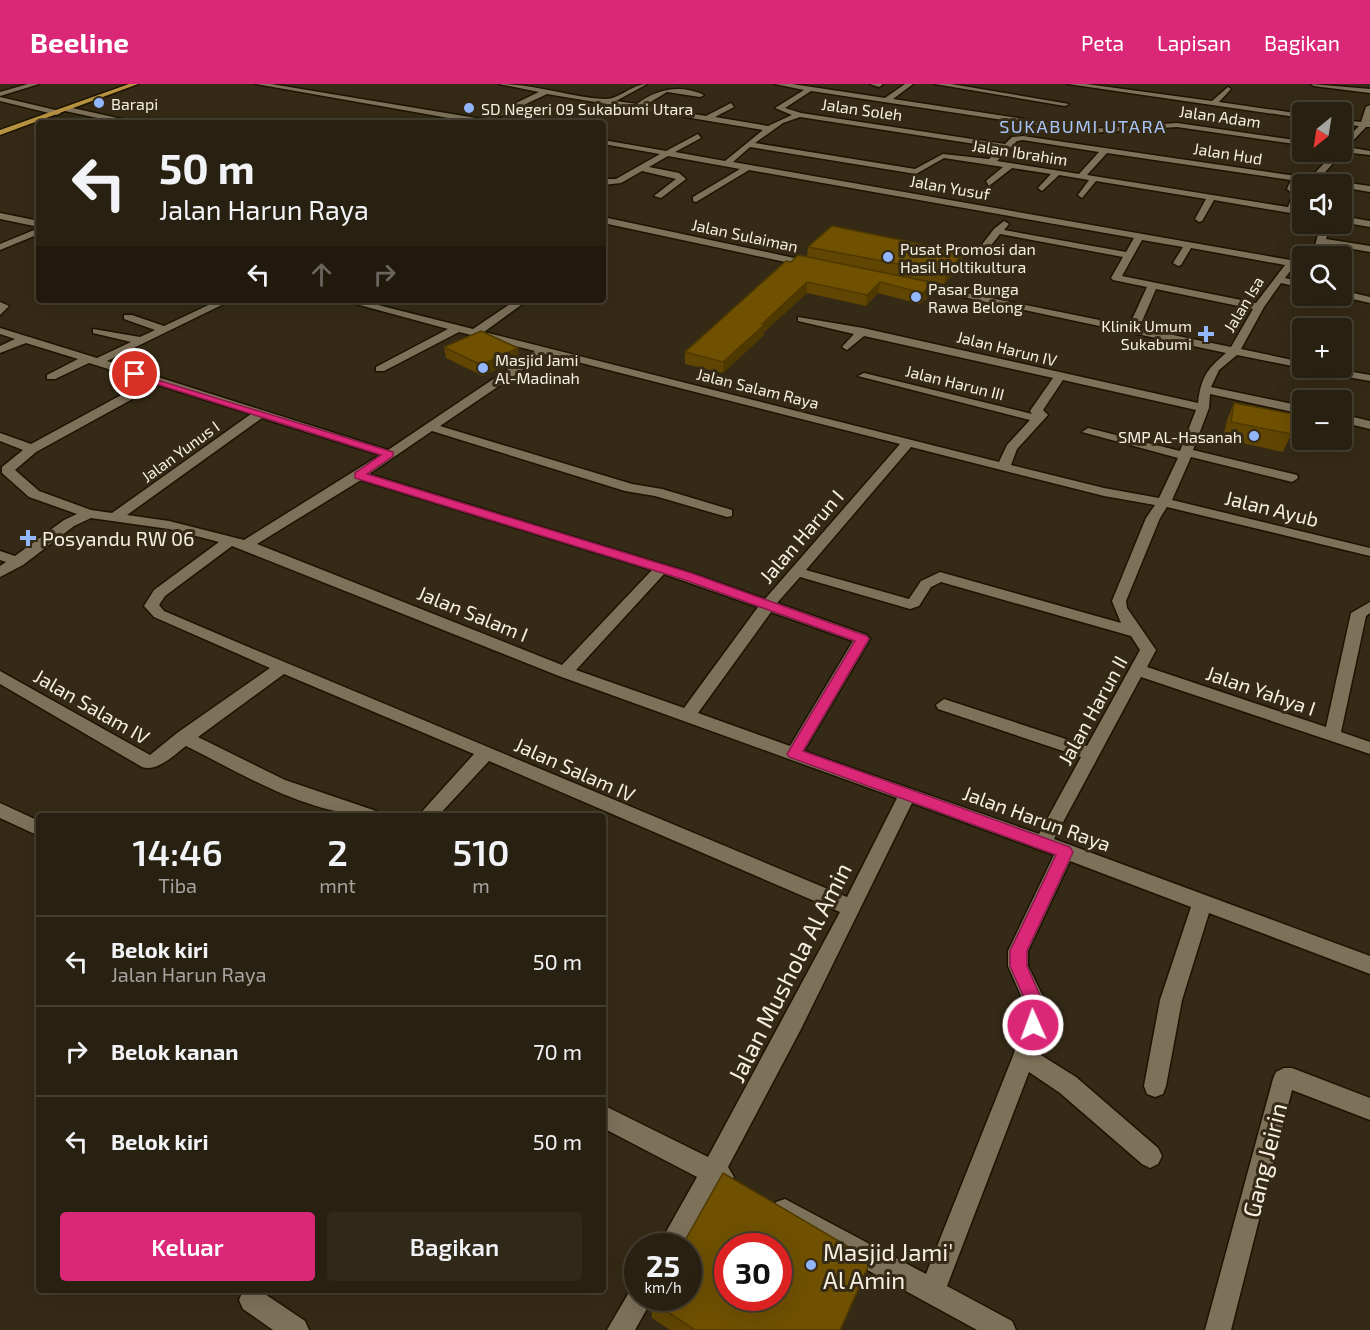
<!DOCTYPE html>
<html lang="id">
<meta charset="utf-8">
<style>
:root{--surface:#282010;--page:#302819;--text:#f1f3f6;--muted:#a5a39f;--line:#443e30;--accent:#db2777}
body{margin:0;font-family:"Exo 2",sans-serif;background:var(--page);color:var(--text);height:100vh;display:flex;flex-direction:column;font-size:22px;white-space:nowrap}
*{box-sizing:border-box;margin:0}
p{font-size:20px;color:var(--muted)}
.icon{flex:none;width:33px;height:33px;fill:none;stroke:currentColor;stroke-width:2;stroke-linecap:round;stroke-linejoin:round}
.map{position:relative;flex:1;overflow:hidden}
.panel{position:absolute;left:36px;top:729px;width:570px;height:480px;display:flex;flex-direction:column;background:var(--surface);border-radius:6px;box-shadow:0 6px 24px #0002,0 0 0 2px var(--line)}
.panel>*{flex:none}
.top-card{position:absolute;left:36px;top:36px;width:570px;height:183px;border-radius:6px;box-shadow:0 6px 24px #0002,0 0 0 2px var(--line);background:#282010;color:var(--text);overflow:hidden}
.needle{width:39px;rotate:210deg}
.controls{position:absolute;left:1292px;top:18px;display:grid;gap:12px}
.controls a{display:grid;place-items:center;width:60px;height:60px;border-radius:6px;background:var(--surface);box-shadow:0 6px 24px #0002,0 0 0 2px var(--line);font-size:30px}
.speed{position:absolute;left:624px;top:1149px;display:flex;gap:12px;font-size:30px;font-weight:700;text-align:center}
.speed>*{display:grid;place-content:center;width:78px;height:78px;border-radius:50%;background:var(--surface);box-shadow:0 6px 24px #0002,0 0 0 2px var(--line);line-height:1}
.speed small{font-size:15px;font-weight:400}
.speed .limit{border:9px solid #d22;background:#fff;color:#111}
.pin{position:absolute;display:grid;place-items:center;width:51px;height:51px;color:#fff;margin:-26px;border:3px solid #fff;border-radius:50%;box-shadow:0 2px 6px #0007}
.me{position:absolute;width:66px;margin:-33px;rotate:358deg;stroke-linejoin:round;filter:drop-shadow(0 0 4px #0008)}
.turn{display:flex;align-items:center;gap:21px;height:126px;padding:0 24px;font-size:27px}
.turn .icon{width:78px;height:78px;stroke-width:2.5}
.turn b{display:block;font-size:42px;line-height:51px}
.lanes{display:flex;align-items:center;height:57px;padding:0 24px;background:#0003;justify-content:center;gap:30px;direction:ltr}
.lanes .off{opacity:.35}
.eta{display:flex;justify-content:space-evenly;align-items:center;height:102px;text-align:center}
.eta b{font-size:36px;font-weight:600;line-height:42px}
.primary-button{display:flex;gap:12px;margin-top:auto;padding:12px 24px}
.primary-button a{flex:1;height:69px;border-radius:6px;background:var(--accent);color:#fff;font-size:24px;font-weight:600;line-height:69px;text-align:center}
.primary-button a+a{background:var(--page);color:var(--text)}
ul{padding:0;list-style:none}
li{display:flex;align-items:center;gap:18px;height:90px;padding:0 24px;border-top:2px solid var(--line)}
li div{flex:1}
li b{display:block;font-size:22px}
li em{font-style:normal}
header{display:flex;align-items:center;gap:36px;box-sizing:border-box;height:84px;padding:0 30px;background:var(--accent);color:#fff}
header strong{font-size:28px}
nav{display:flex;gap:33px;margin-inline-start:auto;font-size:21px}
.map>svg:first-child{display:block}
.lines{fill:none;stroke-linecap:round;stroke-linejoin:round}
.minor-casing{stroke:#1c1301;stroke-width:3}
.primary-casing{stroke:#1c1301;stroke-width:3}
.minor{fill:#7d715a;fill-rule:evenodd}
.primary{fill:#b79240;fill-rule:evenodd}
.wall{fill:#604602}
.shaded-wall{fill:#4e3901}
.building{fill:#705102;stroke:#4e3901;stroke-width:1.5;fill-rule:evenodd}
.route{fill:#db2777;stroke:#8e194d;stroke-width:1.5}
.poi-dot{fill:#92b7fd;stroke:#352a16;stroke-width:2}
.labels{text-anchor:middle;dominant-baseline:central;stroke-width:6;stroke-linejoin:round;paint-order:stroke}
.far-poi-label{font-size:16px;fill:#f6efe2;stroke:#352a16;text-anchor:start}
.far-street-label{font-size:16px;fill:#f6efe2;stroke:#352a16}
.far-quarter-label{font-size:18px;letter-spacing:1.5px;fill:#a8c5f9;stroke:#352a16}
.street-label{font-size:20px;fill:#f6efe2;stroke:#352a16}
.poi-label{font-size:20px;fill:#f6efe2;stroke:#352a16;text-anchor:start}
.near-street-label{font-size:24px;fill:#f6efe2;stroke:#352a16}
.near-poi-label{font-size:24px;fill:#f6efe2;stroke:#352a16;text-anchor:start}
</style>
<header>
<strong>Beeline</strong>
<nav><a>Peta</a><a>Lapisan</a><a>Bagikan</a></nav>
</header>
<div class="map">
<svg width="1370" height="1246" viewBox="0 0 1370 1246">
<rect width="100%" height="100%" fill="#352a16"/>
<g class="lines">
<defs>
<g id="minor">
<polygon points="28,0 39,0 0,12 0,8"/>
<path d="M256 0H271L482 35 539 8 499 0C535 0 569 13 604 15 619 16 632 0 647 0L616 17 637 20C657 5 680 0 704 11L700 13 667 8 644 22 706 32 731 19 734 23 715 33 768 42 792 31 775 24 804 6 775 0H792L885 14 905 0H913L893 15 1090 45 1177 39 1302 57V61L1177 43 1090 49 811 7 785 24 801 29 1005 60 1012 53 1023 52 1310 94 1335 68H1341V60L1359 42 1341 40V36L1361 38 1366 23 1370 21V43H1366L1347 63 1370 67V71L1343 68 1319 95 1370 102V108L1341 103V100L1299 97 1296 104 1302 110 1296 124 1302 125V131L1214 116 1202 137 1199 138 1195 135 1206 115 1096 97 1082 114 1078 111 1089 96 1059 91 1042 107 1038 104 1051 90 1012 84 989 102 986 97 1003 83 944 74 916 90 750 63 733 78 1302 178V182H1294L1285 194 1302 198V204L1281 199 1264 223 1241 265 1302 278V284H1305H1302L1237 271 1219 286 1211 303 1302 322V330L1210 310 1209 324 1193 366 1297 391 1298 394 1292 398 1191 373 1172 416 1370 464V472L1167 423 1160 434 1126 517 1127 524 1156 566 1147 583 1326 643 1351 529 1370 518V529L1366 532 1341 648 1370 658V670L1141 593 1054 755 1370 872V890L1209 829 1182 916 1166 1002 1163 1010 1155 1013 1147 1010 1144 1002 1160 916 1191 823 1070 777 1028 867V882L1049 925 1036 968 1076 993 1158 1064 1162 1072 1158 1080 1150 1084 1142 1080 1060 1009 1029 988 947 1202 1012 1237 1016 1246H977L776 1136 773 1127 776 1118 785 1115 926 1190 1013 972 1027 925 1008 882V867L1054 771 912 719 801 945 728 1083 734 1093 730 1101 722 1105 717 1103 683 1162H658L697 1093 603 1044V1021L708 1073 840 828 489 677 438 732H418L474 670 284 590 198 653 285 696 376 727 379 732C310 732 246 692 186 662 174 671 158 688 142 683L0 600V587L150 671 177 649 270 584 154 533 144 522 154 506 219 458 169 445 91 434 74 442 23 481 0 493V482L6 478 0 476V467L15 472 64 436 77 430 29 413 2 389V383L23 366 0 357V349L31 360 147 297 89 279 55 295H47V291L78 275 26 259 0 269V262L15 255 0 250V244L97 274 131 258 93 249V245L140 253 155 246 124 235V231H132L164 242 219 216H232L107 277 388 366 535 267 459 248 384 287H376V283L448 245 341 216H358L473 245 516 216H528L484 248 999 378 1007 361 1030 336 858 292 864 289 1032 330 1030 327 1053 294 864 252 847 266 842 263 854 250 798 237V233L863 244 1198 319C1201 294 1206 286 1226 269L907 201 912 198 1129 242 1147 203 1113 196 1111 194 1123 173 1000 150 985 169 977 167 994 145 1004 137 1009 140 1004 146 1126 168 1134 154 749 86 696 118 693 117V113L740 85 668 72 649 83 679 89 686 95 661 114 654 112 676 95 642 87 621 99 603 101V95H616L660 70 603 60V56L666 67 698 50 701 54 675 68 725 77 763 46 547 10 490 37 494 39H477ZM800 33 1001 64 989 75 943 70 915 85 755 59 783 39ZM1023 56 1099 68 1079 90 997 77 1017 57ZM1107 69 1291 96 1287 105 1293 110 1288 123 1087 91ZM1142 156 1183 163 1173 179 1178 182 1181 181 1191 164 1285 181 1256 219 1122 192ZM1156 205 1253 225 1231 263 1139 244ZM546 270 900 360 765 515 691 489 369 390 432 347 625 407 655 412 727 433 732 432V426L662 405 632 400 440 342ZM1063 296 1196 326 1180 367 1088 344 1082 348 1178 374 1159 414 1104 404 1011 381 1017 365 1048 331 1043 326ZM158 301 251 330 112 429 91 426 39 407 15 386 36 368ZM262 334 380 371 244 456 169 437 127 431ZM911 363 1104 412 1155 421 1146 434 1112 517 1121 539 940 488 921 497 909 515 806 486ZM361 396 652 486 562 581 257 460ZM232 462 559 592 897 714 847 813 246 562 164 527 159 521 165 512ZM664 490 758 523 684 624 576 586ZM800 493 910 525 919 522 931 503 941 498 1131 552 1140 566 1087 662 944 615 936 621 938 625 1081 673 1039 750 804 667 870 555 867 551 777 519ZM771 528 853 557 790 662 698 629Z"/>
<polygon points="870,0 882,0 882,1 879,3"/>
<polygon points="935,0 951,0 1069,20 1065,22"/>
<polygon points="1068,0 1086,0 1212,17 1228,3 1231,5 1219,18 1302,30 1302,34"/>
<polygon points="1311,0 1370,5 1370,9 1314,2"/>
<polygon points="0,13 60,27 61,29 57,31 0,17"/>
<polygon points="68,23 131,37 135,39 121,39 65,27"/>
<polygon points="0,129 39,137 39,143 0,135"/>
<polygon points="1341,132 1370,137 1370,143 1341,138"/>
<polygon points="603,133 813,178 818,181 813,184 603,139"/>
<polygon points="1321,140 1331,140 1326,155 1370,162 1370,168 1324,160 1320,172 1312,172"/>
<polygon points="39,144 39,150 0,166 0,160"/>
<polygon points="1341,206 1370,213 1370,219 1339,212"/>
<polygon points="0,218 9,222 0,231"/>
<polygon points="1308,284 1330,284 1370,291 1370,297 1314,287"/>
<polygon points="1341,330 1370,337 1370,345 1341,338"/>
<polygon points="0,719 39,737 39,752 0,734"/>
<polygon points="1284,984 1292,984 1370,1014 1370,1036 1292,1006 1231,1246 1205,1246 1273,995 1276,988"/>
<polygon points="638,1202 638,1214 653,1214 635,1246 607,1246 631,1205"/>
<polygon points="259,1206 305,1237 309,1246 273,1246 243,1225 239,1216 243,1207"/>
</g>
<polygon id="primary" points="129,0 138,0 0,51 0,46"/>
</defs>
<use href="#minor" class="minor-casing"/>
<use href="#primary" class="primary-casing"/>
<use href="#minor" class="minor"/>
<use href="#primary" class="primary"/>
</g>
<g class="wall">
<polygon points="808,163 964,169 962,179 944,200 807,173"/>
<polygon points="786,177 934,199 932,210 920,220 878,209 866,222 807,209 764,248 764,251 723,289 685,280 685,268"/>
<polygon points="444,263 518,264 519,275 483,292 446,274"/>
<polygon points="1234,319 1291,350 1283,368 1223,355 1227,336"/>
<polygon points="871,1176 864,1194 841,1246 670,1246 652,1234 651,1217"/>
</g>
<g class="shaded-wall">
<polygon points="964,169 962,179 944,200 946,189"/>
<polygon points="807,198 807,209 764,248 764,251 723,289 723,278 762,240"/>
<polygon points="880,198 878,209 866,222 867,211"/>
<polygon points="934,199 932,210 920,220 922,209"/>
<polygon points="518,264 519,275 483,292 481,281"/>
<polygon points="871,1176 864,1194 841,1246 840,1246"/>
</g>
<g class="building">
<polygon points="832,142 964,169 946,189 808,163"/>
<polygon points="798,171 934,199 922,209 880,198 867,211 807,198 762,240 765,240 723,278 685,268 786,177 791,178"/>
<polygon points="481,247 518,264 481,281 444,263"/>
<polygon points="1234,319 1293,330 1291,350 1231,338"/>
<path d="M723 1089 871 1176 840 1246H695L651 1217 653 1214H688V1162H682ZM728 1162H778V1214H728Z"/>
</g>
<polygon class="route" points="131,288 393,368 393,372 367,390 691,489 867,552 869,555 803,667 1070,763 1073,768 1027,867 1027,882 1046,925 1039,947 1033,949 1027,947 1024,941 1029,925 1010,882 1010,867 1056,771 789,673 787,670 855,557 682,495 355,394 355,389 381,371 131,292"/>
<g class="poi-dot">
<circle cx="99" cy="19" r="6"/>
<circle cx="469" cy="24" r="6"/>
<circle cx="888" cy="173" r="6"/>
<circle cx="916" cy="213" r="6"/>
<path d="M1203 241h6v6h6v6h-6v6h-6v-6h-6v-6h6z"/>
<circle cx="483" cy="284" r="6"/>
<circle cx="1254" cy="352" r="6"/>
<path d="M25 445h6v6h6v6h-6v6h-6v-6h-6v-6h6z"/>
<circle cx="811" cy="1181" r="6"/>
</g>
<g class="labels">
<g class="far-poi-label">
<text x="111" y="19">Barapi</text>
<text x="481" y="24">SD Negeri 09 Sukabumi Utara</text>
<text x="900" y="164">Pusat Promosi dan<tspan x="900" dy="18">Hasil Holtikultura</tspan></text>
<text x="928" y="204">Pasar Bunga<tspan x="928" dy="18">Rawa Belong</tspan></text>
<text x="1192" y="241" text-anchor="end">Klinik Umum<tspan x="1192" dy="18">Sukabumi</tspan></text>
<text x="495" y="275">Masjid Jami<tspan x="495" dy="18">Al-Madinah</tspan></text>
<text x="1242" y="352" text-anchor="end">SMP AL-Hasanah</text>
</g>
<g class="far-street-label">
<text transform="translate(862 25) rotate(8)">Jalan Soleh</text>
<text transform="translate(1220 32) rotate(8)">Jalan Adam</text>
<text transform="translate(1020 68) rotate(9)">Jalan Ibrahim</text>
<text transform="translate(1228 69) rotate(9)">Jalan Hud</text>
<text transform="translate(950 103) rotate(10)">Jalan Yusuf</text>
<text transform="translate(745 151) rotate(12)">Jalan Sulaiman</text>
<text transform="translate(1243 220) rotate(-59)">Jalan Isa</text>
<text transform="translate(1007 264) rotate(14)">Jalan Harun IV</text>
<text transform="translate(955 298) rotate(14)">Jalan Harun III</text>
<text transform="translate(758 304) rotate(14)">Jalan Salam Raya</text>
<text transform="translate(180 367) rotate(-36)">Jalan Yunus I</text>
</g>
<g class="far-quarter-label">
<text x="1083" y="42">SUKABUMI UTARA</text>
</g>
<g class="street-label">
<text transform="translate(1272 424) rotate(14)">Jalan Ayub</text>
<text transform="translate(801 452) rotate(-49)">Jalan Harun I</text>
<text transform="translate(473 529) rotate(22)">Jalan Salam I</text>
<text transform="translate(1261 606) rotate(19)">Jalan Yahya I</text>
<text transform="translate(92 622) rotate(30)">Jalan Salam IV</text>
<text transform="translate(1092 626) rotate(-61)">Jalan Harun II</text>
<text transform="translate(575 685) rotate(24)">Jalan Salam IV</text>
<text transform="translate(1037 734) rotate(20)">Jalan Harun Raya</text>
</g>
<g class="poi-label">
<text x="42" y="454">Posyandu RW 06</text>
</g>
<g class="near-street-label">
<text transform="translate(789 888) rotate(-63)">Jalan Mushola Al Amin</text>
<text transform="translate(1264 1076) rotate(-76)">Gang Jeirin</text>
</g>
<g class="near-poi-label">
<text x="823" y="1167">Masjid Jami'<tspan x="823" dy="28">Al Amin</tspan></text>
</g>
</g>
</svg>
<div class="controls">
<a><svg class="needle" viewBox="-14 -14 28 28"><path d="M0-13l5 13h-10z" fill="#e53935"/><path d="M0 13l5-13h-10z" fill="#a5a39f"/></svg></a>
<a><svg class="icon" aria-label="sound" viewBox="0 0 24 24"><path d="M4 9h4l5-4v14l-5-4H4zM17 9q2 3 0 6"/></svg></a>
<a><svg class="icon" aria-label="search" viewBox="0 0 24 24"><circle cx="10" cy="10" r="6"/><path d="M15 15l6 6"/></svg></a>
<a>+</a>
<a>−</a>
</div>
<div class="speed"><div>25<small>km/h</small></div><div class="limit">30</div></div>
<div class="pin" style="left:135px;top:290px;background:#d93025"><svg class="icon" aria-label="arrive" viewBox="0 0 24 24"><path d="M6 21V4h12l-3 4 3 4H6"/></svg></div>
<svg class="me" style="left:1033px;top:941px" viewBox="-20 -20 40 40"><circle r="17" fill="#db2777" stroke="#fff" stroke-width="3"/><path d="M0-11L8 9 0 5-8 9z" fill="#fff"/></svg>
<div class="top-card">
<div class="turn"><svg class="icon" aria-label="left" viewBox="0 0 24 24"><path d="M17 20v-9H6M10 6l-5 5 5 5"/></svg><div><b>50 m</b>Jalan Harun Raya</div></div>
<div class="lanes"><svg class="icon" aria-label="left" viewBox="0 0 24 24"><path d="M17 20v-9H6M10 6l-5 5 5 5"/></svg><svg class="icon off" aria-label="ahead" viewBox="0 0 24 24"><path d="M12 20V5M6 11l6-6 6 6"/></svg><svg class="icon off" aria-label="right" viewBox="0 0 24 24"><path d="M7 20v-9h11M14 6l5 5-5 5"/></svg></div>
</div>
<section class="panel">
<div class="eta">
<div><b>14:46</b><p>Tiba</p></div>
<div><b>2</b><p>mnt</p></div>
<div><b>510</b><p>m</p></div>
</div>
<ul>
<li><svg class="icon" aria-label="left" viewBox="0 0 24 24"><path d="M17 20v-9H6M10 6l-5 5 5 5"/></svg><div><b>Belok kiri</b><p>Jalan Harun Raya</p></div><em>50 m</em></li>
<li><svg class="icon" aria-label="right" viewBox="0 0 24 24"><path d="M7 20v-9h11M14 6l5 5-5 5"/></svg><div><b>Belok kanan</b></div><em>70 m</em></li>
<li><svg class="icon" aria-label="left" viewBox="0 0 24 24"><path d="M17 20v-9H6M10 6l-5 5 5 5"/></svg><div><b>Belok kiri</b></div><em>50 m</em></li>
</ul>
<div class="primary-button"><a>Keluar</a><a>Bagikan</a></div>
</section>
</div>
